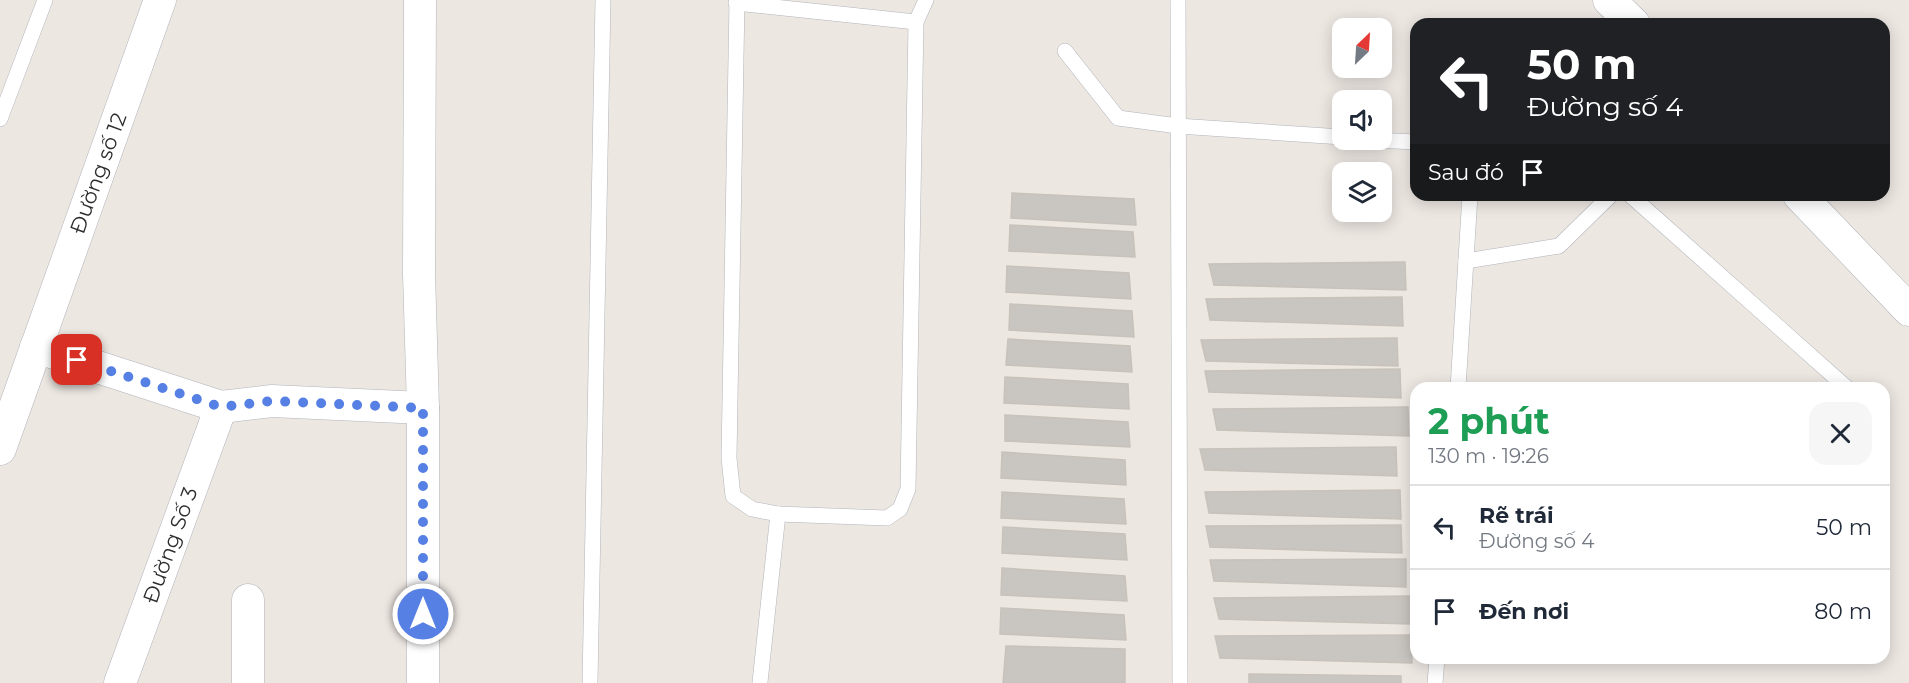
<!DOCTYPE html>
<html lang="vi">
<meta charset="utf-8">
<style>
:root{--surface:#fff;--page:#f6f6f7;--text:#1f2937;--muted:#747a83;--line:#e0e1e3}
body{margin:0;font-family:Montserrat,sans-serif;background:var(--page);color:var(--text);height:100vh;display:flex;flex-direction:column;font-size:22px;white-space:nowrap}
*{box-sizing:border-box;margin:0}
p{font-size:20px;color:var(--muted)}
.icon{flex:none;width:33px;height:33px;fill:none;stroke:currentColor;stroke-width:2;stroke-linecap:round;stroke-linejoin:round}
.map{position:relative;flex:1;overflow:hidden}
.sheet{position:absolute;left:1410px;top:382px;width:480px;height:282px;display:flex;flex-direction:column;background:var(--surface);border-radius:18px;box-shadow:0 3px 15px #0003}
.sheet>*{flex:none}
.hud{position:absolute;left:1410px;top:18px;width:480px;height:183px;border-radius:18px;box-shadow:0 3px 15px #0003;background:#202124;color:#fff;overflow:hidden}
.needle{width:39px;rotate:25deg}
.controls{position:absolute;left:1332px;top:18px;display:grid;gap:12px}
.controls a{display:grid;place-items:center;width:60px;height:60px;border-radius:12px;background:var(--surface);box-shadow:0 3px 15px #0003;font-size:30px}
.pin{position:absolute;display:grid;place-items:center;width:51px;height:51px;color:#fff;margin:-26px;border-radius:12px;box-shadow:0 3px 9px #0006}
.me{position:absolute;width:66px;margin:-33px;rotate:0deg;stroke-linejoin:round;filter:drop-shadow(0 0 4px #0008)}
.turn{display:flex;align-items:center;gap:21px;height:126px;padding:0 18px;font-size:27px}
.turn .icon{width:78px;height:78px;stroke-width:2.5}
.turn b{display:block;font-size:42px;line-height:51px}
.then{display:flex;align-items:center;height:57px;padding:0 18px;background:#0003;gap:12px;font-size:22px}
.round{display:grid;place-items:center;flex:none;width:63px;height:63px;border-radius:18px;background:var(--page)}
.summary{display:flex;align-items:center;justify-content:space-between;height:102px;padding:0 18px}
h1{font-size:36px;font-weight:700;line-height:45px;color:#1e9e55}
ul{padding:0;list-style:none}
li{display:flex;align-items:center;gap:18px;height:84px;padding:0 18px;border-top:2px solid var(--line)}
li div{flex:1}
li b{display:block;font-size:22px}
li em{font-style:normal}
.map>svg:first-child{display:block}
.building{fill:#c9c5c0;stroke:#c8c2bb;stroke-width:1.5}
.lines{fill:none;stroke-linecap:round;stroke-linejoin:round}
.lane-casing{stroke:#b2b4bb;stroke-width:16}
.street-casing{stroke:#b2b4bb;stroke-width:33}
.lane{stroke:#fff;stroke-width:15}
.street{stroke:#fff;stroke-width:32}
.route{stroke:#5780e4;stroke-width:10;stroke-dasharray:0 18}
.labels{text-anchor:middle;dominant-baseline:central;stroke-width:6;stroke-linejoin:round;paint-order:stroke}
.street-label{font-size:21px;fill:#2d2d2d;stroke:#fff}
</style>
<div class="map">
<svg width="1909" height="683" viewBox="0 0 1909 683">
<rect width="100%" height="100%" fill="#ede7e2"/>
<g class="building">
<polygon points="1012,193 1134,199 1136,225 1011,218"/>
<polygon points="1010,225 1133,232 1135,257 1009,251"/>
<polygon points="1405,262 1406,290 1214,285 1209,264"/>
<polygon points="1007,266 1129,273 1131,299 1006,292"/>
<polygon points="1402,297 1403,326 1210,320 1206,299"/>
<polygon points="1010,304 1132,311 1134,337 1009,330"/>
<polygon points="1397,338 1398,366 1206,361 1201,340"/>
<polygon points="1008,339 1130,346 1132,372 1006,365"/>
<polygon points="1400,369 1401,398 1209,392 1205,371"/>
<polygon points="1005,377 1128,384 1129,409 1004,403"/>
<polygon points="1408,407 1409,436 1217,430 1213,409"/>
<polygon points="1005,415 1128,422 1130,447 1005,441"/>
<polygon points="1396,447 1397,476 1205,470 1200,449"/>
<polygon points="1002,452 1125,460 1126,485 1001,478"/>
<polygon points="1400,490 1401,519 1209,513 1205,492"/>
<polygon points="1002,492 1124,499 1126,524 1001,518"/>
<polygon points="1401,525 1402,553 1210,547 1206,526"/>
<polygon points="1003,527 1125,534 1127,560 1002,553"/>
<polygon points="1406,559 1406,587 1214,581 1210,560"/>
<polygon points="1002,568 1125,576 1127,601 1001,595"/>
<polygon points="1410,596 1411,624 1219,619 1214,598"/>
<polygon points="1001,608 1124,615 1126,640 1000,634"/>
<polygon points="1411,635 1412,663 1220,658 1215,636"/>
<polygon points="1006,646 1125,649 1125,683 1003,683"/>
<polygon points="1249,674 1401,676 1401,683 1249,683"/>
</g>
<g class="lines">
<defs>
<g id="lane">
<polyline points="737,0 729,458 733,496 752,509 778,514 887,518 900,509 908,489 916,22 926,0"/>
<polyline points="1178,0 1180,683"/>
<polyline points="736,3 916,22"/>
<polyline points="1065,51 1118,118 1178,126 1342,137"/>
<polyline points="0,119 45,0"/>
<polyline points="1374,140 1416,142"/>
<polyline points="1630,195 1847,388"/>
<polyline points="1466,261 1559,246 1611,195"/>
<polyline points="1458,388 1470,195"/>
<polyline points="760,682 778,514"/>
<polyline points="590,683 603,0"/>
<polyline points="1435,683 1437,658"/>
</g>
<g id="street">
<polyline points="420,0 419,274 423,408 423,683"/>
<polyline points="1609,0 1634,24"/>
<polyline points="1799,195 1909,310"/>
<polyline points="36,347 221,407 272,401 423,408"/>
<polyline points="0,449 160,0"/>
<polyline points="120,683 221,407"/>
<polyline points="248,683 248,600"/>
</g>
</defs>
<use href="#lane" class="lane-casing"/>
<use href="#street" class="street-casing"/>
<use href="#lane" class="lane"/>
<use href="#street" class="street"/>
</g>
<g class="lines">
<polyline class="route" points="77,360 221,407 272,401 423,408 423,614"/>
</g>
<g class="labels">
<g class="street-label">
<text transform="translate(98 173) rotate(-70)">Đường số 12</text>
<text transform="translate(170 545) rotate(-70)">Đường Số 3</text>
</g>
</g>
</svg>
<div class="controls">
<a><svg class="needle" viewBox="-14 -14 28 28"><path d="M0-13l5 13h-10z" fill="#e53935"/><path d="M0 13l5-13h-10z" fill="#747a83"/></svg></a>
<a><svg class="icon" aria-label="sound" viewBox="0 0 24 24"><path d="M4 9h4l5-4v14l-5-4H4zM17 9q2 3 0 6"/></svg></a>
<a><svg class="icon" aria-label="layers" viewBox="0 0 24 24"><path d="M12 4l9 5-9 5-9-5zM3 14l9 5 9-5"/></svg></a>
</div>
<div class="pin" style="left:77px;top:360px;background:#d93025"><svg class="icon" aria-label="arrive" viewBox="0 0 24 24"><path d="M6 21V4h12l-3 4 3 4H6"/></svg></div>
<svg class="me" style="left:423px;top:614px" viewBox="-20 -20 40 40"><circle r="17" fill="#5780e4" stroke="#fff" stroke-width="3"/><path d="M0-11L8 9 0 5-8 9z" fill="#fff"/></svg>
<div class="hud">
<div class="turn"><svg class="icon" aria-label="left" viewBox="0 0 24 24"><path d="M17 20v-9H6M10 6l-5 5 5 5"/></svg><div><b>50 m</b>Đường số 4</div></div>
<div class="then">Sau đó<svg class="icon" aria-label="arrive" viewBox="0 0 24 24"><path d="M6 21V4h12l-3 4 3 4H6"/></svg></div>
</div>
<section class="sheet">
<div class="summary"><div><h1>2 phút</h1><p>130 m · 19:26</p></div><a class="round"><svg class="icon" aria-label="close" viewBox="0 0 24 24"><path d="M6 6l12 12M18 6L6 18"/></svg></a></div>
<ul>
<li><svg class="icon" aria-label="left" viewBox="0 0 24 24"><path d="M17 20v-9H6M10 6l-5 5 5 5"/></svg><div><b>Rẽ trái</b><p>Đường số 4</p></div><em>50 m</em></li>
<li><svg class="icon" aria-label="arrive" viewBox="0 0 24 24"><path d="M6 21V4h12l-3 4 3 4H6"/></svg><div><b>Đến nơi</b></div><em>80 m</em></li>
</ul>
</section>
</div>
